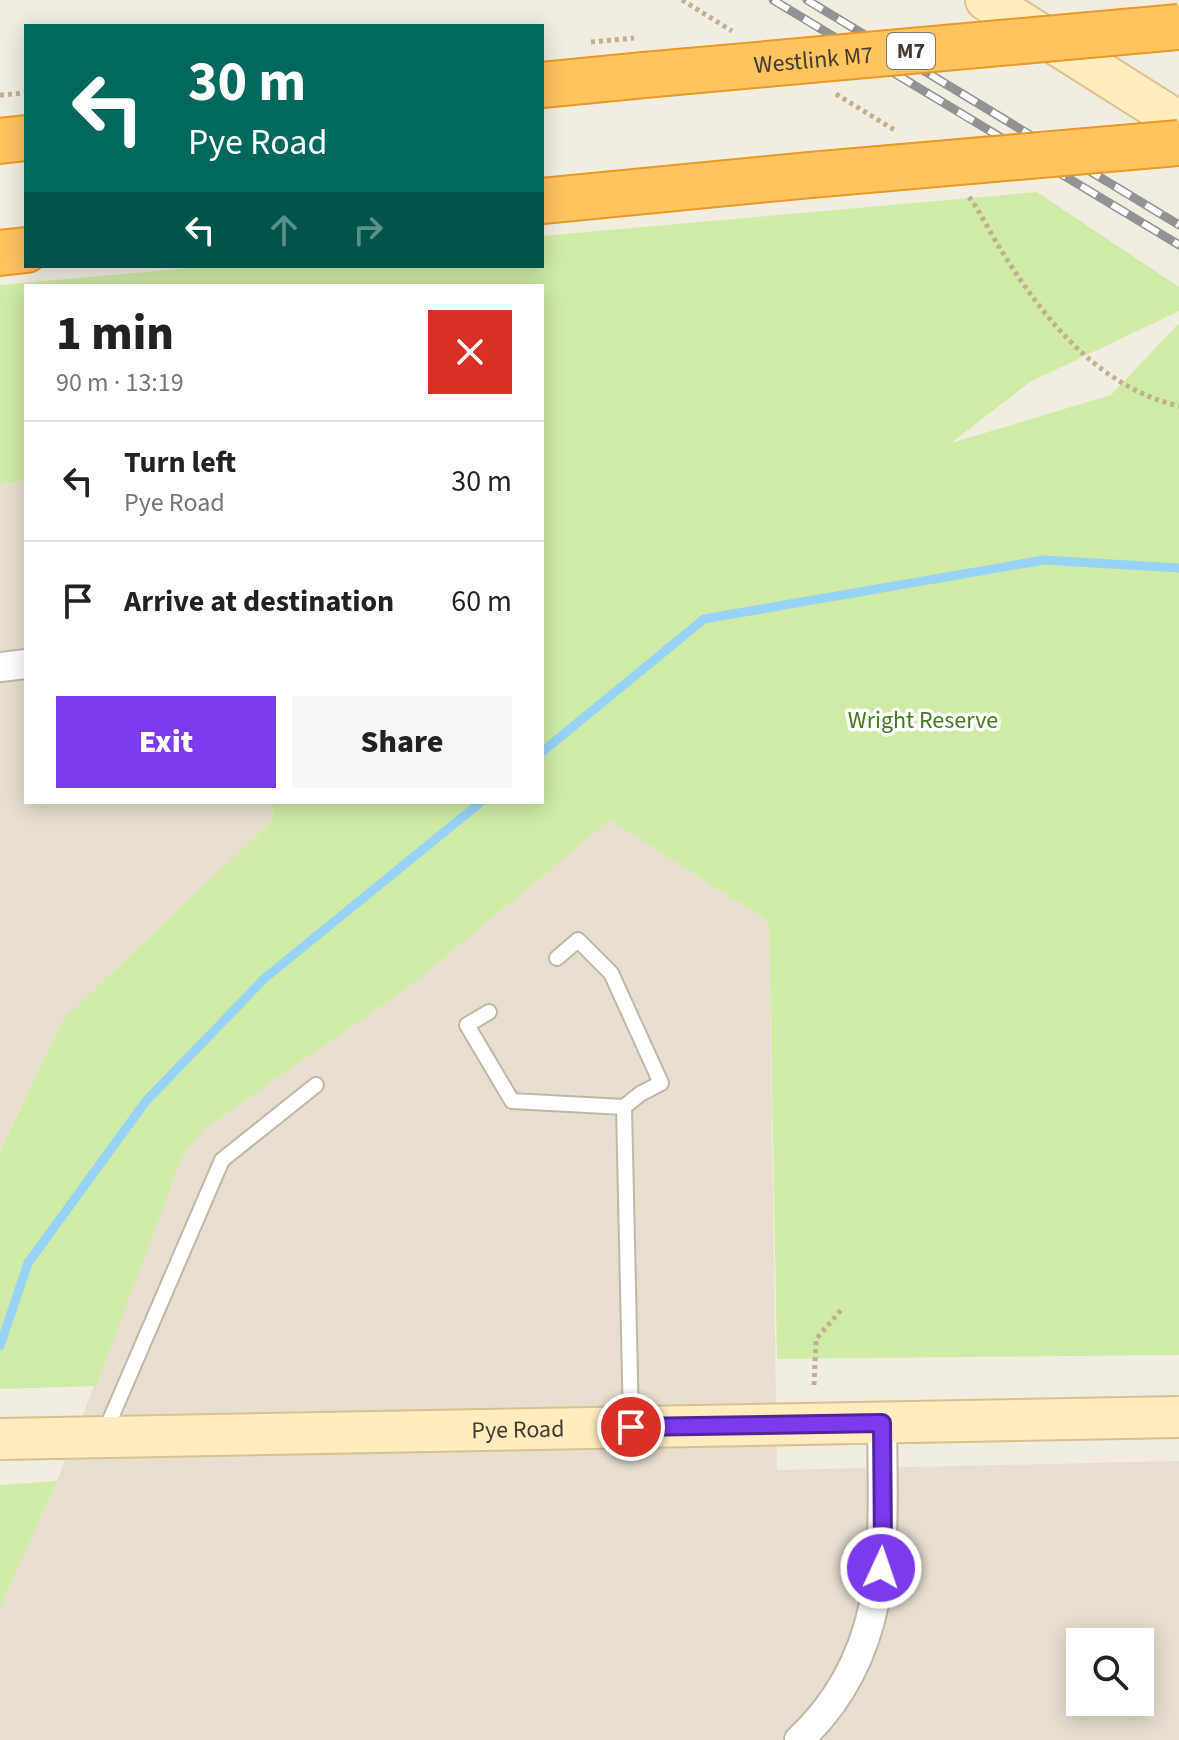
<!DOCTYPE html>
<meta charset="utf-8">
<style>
:root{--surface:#fff;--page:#f6f6f6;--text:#222;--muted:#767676;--line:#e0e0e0;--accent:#7c3aed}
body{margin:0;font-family:"Source Sans 3",sans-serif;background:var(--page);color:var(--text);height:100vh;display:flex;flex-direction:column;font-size:30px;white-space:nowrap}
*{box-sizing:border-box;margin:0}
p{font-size:26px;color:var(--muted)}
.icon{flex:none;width:44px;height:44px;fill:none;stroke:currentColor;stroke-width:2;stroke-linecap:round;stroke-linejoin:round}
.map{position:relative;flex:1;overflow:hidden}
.side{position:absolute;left:24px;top:284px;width:520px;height:520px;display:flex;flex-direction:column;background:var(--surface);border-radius:0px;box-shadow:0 4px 20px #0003}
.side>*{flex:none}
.banner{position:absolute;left:24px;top:24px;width:520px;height:244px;border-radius:0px;box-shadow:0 4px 20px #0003;background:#00695c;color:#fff;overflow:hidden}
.controls{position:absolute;left:1066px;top:1628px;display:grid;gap:16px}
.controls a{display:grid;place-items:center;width:88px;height:88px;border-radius:0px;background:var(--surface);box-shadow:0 4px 20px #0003;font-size:40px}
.pin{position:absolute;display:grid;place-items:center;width:68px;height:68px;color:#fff;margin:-34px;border:4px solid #fff;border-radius:50%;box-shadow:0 2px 8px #0007}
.me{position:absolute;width:88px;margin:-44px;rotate:3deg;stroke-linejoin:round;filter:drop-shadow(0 0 6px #0008)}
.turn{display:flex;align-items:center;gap:28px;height:168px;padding:0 32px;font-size:36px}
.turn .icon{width:104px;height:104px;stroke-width:2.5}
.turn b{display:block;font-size:56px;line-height:68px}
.lanes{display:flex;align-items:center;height:76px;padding:0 32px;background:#0003;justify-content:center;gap:40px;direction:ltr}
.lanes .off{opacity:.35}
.round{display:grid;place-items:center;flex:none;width:84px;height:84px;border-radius:0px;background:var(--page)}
.summary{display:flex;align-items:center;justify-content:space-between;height:136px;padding:0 32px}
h1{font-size:48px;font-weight:800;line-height:60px}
.primary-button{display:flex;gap:16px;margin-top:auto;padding:16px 32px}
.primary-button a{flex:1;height:92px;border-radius:0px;background:var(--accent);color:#fff;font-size:32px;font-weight:800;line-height:92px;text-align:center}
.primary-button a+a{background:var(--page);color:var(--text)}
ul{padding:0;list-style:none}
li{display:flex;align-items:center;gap:24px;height:120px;padding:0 32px;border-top:2px solid var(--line)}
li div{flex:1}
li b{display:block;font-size:30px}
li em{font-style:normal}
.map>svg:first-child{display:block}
.residential{fill:#e7decf;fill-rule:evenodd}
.green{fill:#cfeba6}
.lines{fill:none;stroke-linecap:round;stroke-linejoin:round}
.stream{stroke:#97d3f6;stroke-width:9}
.lane-casing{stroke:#c1b7a6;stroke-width:18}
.street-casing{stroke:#c1b7a6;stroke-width:32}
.secondary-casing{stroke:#d9c28f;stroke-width:44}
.highway-casing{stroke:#ea9924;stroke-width:48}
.path{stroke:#c1af93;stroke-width:5;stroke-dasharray:4 4;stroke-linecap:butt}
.lane{stroke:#fff;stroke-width:14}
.street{stroke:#fff;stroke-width:28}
.secondary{stroke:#ffedbf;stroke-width:40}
.highway{stroke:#ffc360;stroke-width:44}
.rail-casing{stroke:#939393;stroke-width:9}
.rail{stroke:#fff;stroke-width:6;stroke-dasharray:18;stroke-linecap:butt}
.highway-bridge-casing{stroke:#ea9924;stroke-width:48;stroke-linecap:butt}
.path-bridge{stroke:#c1af93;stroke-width:5;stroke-dasharray:4 4;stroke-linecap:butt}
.highway-bridge{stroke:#ffc360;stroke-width:44}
.route-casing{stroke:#51269a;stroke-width:20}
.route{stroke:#7c3aed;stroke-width:14}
.labels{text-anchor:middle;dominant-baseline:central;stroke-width:7;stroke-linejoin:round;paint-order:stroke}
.shield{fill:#fff;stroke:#7c7670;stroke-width:2}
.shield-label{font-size:22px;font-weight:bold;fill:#443c32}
.street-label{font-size:24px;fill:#443c32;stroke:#fff}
.park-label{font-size:24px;fill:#467921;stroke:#fff}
</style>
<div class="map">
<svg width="1179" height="1740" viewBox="0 0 1179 1740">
<rect width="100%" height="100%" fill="#f2ede1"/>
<g class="residential">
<polygon points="26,481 26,802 272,802 273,820 63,1019 0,1150 0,484"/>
<path d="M610 820 769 922 777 1470 1179 1461V1740H0V1608L57 1481 182 1157 204 1129 409 987ZM1080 1642H1140V1702H1080Z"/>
</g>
<g class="green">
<polygon points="1037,192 1179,287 1179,311 1030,382 951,443 1111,395 1179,323 1179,1355 777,1359 769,922 610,820 409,987 204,1129 182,1157 96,1386 0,1389 0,1151 63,1019 273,820 272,802 542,802 542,286 26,286 26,481 0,484 0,285 213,266 542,266 542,236"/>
<polygon points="57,1481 0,1608 0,1485"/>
</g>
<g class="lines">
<g class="stream">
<polyline points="542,752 704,619 1044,560 1179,568"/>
<polyline points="0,1346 28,1263 146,1101 265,978 481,802"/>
</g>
<defs>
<g id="lane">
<polyline points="557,958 578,940 611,973 661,1083 640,1094 624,1107 631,1423"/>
<polyline points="489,1012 467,1025 512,1101 624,1107"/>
<polyline points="104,1434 222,1160 316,1085"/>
</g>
<g id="street">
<polyline points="0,667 26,664"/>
<path d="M799 1740C893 1652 883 1540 882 1423"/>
</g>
<g id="secondary">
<polyline points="986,0 1179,122"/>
<path id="s1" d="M0 1439 1179 1417"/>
</g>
<g id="highway">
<polyline points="542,85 644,75"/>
<polyline points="0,141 26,138"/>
<polyline points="542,201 810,175"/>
<polyline points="0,253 26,250"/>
</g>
</defs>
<use href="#lane" class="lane-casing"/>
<use href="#street" class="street-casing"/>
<use href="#secondary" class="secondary-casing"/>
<use href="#highway" class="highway-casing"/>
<g class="path">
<polyline points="682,0 732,31"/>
<polyline points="836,94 896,131"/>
<polyline points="0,95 26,93"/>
<path d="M969 197C980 211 988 229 998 245 1040 314 1096 387 1179 406"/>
<polyline points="814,1385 816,1339 842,1309"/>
</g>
<use href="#lane" class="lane"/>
<use href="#street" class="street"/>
<use href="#secondary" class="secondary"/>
<use href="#highway" class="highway"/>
<defs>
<g id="rail">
<polyline points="773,0 1179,245"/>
<polyline points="807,0 1179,225"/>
</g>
</defs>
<use href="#rail" class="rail-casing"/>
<use href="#rail" class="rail"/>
<defs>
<g id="highway-bridge">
<path id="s2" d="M644 75 1179 27"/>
<polyline points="810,175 1179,143"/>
</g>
</defs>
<use href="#highway-bridge" class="highway-bridge-casing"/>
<polyline class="path-bridge" points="591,42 634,38"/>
<use href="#highway-bridge" class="highway-bridge"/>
</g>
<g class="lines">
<defs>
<polyline id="route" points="631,1427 882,1423 883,1549 881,1568"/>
</defs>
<use href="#route" class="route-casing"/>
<use href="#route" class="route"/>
</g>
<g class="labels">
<rect class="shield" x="887" y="33" width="48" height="36" rx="6"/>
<g class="shield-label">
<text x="911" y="51">M7</text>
</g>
<g class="street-label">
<text stroke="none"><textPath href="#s2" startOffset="170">Westlink M7</textPath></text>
<text stroke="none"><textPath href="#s1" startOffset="518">Pye Road</textPath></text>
</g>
<g class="park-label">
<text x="923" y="720">Wright Reserve</text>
</g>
</g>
</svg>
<div class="controls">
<a><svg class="icon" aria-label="search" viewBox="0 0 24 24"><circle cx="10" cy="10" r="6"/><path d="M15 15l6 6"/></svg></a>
</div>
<div class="pin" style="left:631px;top:1427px;background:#d93025"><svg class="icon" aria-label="arrive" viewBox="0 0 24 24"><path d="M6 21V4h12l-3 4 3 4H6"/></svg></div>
<svg class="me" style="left:881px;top:1568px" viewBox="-20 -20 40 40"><circle r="17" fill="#7c3aed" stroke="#fff" stroke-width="3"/><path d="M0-11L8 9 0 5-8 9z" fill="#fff"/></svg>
<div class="banner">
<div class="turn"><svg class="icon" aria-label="left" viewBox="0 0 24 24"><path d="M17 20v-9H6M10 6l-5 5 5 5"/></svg><div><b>30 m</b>Pye Road</div></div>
<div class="lanes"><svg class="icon" aria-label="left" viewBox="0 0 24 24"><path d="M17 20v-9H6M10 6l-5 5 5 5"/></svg><svg class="icon off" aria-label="ahead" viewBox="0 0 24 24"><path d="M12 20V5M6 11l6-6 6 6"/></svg><svg class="icon off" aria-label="right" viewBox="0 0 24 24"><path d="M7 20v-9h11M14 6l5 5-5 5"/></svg></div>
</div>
<section class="side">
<div class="summary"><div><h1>1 min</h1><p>90 m · 13:19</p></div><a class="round" style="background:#d93025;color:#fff"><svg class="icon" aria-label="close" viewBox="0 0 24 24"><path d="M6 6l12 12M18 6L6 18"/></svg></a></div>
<ul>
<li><svg class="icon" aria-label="left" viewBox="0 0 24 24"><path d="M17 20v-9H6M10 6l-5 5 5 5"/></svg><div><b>Turn left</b><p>Pye Road</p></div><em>30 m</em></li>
<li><svg class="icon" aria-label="arrive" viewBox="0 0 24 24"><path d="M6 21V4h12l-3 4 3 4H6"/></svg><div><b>Arrive at destination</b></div><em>60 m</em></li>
</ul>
<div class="primary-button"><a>Exit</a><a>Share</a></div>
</section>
</div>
